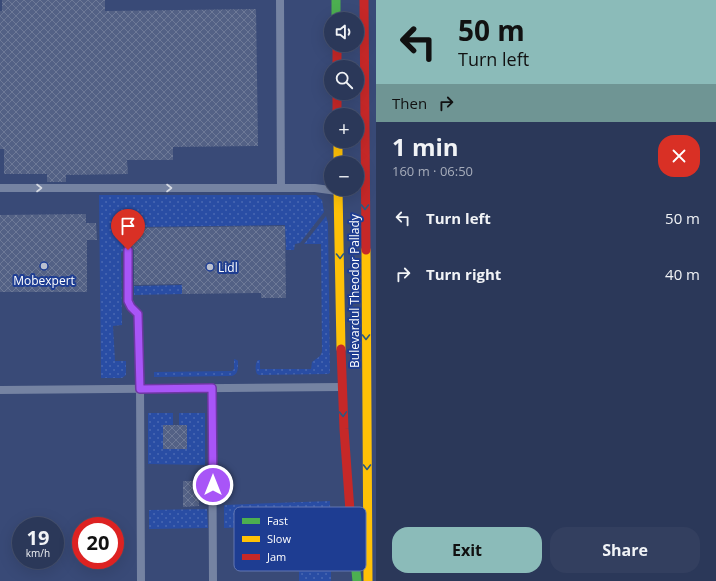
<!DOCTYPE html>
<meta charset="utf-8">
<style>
:root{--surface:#2b3859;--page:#333f5f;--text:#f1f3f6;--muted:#a6acba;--line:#47526f;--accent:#8bbbb9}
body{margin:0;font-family:"Open Sans",sans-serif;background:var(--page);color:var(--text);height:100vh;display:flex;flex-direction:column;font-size:15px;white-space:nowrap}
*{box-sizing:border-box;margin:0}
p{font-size:13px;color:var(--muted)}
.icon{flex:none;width:22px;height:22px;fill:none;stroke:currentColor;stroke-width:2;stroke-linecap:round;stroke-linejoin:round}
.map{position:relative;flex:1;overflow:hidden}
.sheet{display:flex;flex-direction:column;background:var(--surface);width:340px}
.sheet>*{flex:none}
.guide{background:#8bbbb9;color:#111;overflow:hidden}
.fabs{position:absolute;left:324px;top:12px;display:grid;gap:8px}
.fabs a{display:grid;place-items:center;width:40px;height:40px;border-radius:50%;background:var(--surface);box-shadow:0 4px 16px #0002,0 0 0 1px var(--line);font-size:20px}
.speed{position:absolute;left:12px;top:517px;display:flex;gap:8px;font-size:20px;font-weight:700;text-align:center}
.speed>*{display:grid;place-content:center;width:52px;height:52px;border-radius:50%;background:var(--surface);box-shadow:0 4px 16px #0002,0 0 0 1px var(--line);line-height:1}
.speed small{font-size:10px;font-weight:400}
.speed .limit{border:6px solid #d22;background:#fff;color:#111}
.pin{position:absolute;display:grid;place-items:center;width:34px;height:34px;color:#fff;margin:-41px -17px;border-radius:50% 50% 50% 0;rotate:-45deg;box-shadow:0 0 4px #0007}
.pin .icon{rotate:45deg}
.me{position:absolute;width:44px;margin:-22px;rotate:0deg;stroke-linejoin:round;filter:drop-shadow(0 0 3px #0008)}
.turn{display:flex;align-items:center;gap:14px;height:84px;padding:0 16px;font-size:18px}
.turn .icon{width:52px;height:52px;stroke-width:2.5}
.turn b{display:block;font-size:28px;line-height:34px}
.then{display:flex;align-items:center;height:38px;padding:0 16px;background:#0003;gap:8px;font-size:15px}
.round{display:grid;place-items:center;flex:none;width:42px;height:42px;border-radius:16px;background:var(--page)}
.summary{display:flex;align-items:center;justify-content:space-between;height:68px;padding:0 16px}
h1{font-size:24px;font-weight:700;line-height:30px}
.action{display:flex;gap:8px;margin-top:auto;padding:8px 16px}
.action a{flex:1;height:46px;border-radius:16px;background:var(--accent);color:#111;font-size:16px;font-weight:700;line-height:46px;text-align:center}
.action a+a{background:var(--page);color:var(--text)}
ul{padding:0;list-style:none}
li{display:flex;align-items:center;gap:12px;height:56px;padding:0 16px}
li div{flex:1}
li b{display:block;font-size:15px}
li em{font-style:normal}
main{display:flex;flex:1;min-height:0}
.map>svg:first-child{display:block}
.grass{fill:url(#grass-dots)}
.building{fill:url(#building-cross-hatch)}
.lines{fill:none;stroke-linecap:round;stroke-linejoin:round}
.lane{stroke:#7583a2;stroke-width:8}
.fast{stroke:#4caf50;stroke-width:9}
.slow{stroke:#ffc107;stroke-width:9}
.jam{stroke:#c62828;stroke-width:9}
.oneway{stroke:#d6dae3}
.oneway2{stroke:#2a5a82}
.route-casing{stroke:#6d37a1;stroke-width:10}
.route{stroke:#a855f7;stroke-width:7}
.poi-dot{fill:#bac0cf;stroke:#1e3d92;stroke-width:1.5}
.labels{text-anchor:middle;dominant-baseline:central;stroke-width:4;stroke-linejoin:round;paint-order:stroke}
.poi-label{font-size:12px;fill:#fff;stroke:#1e3d92;text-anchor:start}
.street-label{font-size:12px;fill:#fff;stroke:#1e3d92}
.key{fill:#1e3d92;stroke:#6277b3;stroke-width:1}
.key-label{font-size:11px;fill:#fff}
</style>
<main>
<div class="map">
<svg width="376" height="581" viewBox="0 0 376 581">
<defs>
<pattern id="grass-dots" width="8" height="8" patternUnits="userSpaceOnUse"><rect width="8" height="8" fill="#294da4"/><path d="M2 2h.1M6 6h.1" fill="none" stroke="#4968b2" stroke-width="1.8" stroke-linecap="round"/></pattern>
<pattern id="building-cross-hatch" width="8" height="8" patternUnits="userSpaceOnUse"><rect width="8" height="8" fill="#536185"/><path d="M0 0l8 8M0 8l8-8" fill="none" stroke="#6d7997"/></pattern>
</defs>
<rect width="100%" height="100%" fill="#394a77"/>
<g class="grass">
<polygon points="99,195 316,195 322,200 324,212 300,243 295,244 294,250 286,250 285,225 137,227 137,217 123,217 123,251 121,253 122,325 113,326 115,361 126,361 126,375 122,378 101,378"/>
<path d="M326 216 328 223 330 373 328 374 259 375 257 374C255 370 255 363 258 360H260V369H311L312 362 320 356 322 352 321 244H304Z"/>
<polygon points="182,285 182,294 134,295 134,286"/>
<path d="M234 359 237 360 238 361C238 367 239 374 232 376L154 377V372L232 371 234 369Z"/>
<polygon points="148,413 173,413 173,425 179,425 179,413 205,413 205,465 148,464"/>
<path d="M330 501 331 561 300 562 299 544 298 541C294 539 288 541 285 538L284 526 224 528V505Z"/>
<polygon points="207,509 208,528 149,529 149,510"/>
<rect x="299" y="566" width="32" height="15"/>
</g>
<g class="building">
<polygon points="2,0 105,0 105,11 256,9 258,146 173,147 173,160 127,160 128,174 66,175 66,182 47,182 47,174 4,174 4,149 0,149 0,11 2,11"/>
<polygon points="86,214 86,223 96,223 97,240 87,240 87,292 0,292 0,215"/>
<polygon points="285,226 286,298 261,298 261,293 182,294 182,284 134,285 134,250 130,246 128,246 124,247 124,228"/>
<rect x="163" y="425" width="24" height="24"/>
<polygon points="183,481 198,481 199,506 183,507"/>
</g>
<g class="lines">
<g class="lane">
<polyline points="280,0 281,188"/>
<polyline points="0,188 315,188 337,191"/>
<polyline points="128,251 129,301 131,307 138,314 140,384 141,581"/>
<polyline points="212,388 213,581"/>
<polyline points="0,390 341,387"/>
</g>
<g class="fast">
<polyline points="336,0 336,19"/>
<polyline points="350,511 357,581"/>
</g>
<g class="slow">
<polyline points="338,141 338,163"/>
<polyline points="338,189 341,349"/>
<polyline points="366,250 368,581"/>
</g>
<g class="jam">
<polyline points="364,0 366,250"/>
<polyline points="337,45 337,67"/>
<polyline points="337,93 337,115"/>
<polyline points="341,349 344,429 350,511"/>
</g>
</g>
<defs><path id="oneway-chevron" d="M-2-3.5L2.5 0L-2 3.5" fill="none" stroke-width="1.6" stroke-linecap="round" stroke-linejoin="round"/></defs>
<g class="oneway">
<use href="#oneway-chevron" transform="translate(39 188)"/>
<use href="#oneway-chevron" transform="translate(169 188)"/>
</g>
<g class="oneway2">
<use href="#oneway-chevron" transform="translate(365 207) rotate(90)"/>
<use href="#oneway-chevron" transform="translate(340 256) rotate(89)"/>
<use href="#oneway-chevron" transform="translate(366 337) rotate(90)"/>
<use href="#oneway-chevron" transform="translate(343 414) rotate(88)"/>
<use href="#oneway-chevron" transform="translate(367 467) rotate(90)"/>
</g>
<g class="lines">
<defs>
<polyline id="route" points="128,250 128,301 131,307 138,314 140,389 212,388 213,485"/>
</defs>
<use href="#route" class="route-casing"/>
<use href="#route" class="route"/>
</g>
<g class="poi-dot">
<circle cx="44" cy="266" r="4"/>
<circle cx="210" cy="267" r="4"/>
</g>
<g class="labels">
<g class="poi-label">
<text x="218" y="267">Lidl</text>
<text x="44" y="280" text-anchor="middle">Mobexpert</text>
</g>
<g class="street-label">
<text transform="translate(354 291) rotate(-90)">Bulevardul Theodor Pallady</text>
</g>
</g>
<rect x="234" y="507" width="132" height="64" rx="6" class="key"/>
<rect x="242" y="518" width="18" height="6" fill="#4caf50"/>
<rect x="242" y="536" width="18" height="6" fill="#ffc107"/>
<rect x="242" y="554" width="18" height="6" fill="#c62828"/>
<g class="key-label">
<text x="267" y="525">Fast</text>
<text x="267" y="543">Slow</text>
<text x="267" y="561">Jam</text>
</g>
</svg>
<div class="fabs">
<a><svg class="icon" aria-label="sound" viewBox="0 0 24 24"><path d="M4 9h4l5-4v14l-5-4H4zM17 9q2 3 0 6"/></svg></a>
<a><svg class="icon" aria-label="search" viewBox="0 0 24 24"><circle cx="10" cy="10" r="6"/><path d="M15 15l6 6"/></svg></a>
<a>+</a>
<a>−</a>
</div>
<div class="speed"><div>19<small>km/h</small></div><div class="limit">20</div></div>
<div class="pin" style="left:128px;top:250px;background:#d93025"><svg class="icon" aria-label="arrive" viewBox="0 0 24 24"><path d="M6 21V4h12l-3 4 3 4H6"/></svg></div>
<svg class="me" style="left:213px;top:485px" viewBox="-20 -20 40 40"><circle r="17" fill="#a855f7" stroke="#fff" stroke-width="3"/><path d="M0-11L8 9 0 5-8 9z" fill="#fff"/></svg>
</div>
<section class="sheet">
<div class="guide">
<div class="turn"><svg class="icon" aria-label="left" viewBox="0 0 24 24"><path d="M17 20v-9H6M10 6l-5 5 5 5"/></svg><div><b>50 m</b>Turn left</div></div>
<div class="then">Then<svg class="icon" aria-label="right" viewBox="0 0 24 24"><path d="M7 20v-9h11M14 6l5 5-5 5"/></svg></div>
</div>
<div class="summary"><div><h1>1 min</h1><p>160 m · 06:50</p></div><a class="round" style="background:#d93025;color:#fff"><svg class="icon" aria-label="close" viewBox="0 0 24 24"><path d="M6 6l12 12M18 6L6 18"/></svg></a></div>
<ul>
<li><svg class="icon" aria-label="left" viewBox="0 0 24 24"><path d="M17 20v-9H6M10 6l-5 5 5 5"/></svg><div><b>Turn left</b></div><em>50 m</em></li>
<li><svg class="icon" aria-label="right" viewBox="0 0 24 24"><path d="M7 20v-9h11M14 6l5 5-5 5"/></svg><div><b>Turn right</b></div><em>40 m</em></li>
</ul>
<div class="action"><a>Exit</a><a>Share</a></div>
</section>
</main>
